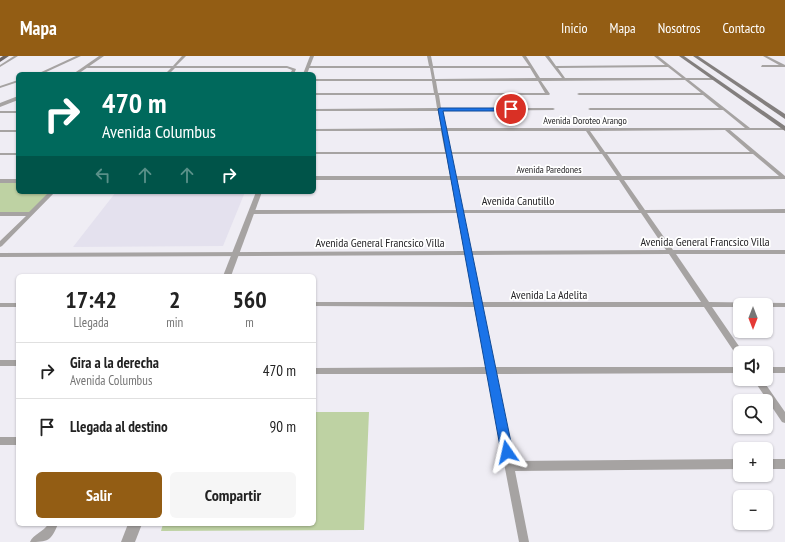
<!DOCTYPE html>
<html lang="es">
<meta charset="utf-8">
<style>
:root{--surface:#fff;--page:#f6f6f6;--text:#222;--muted:#767676;--line:#e0e0e0;--accent:#935d14}
body{margin:0;font-family:"PT Sans Narrow",sans-serif;background:var(--page);color:var(--text);height:100vh;display:flex;flex-direction:column;font-size:15px;white-space:nowrap}
*{box-sizing:border-box;margin:0}
p{font-size:13px;color:var(--muted)}
.icon{flex:none;width:22px;height:22px;fill:none;stroke:currentColor;stroke-width:2;stroke-linecap:round;stroke-linejoin:round}
.map{position:relative;flex:1;overflow:hidden}
.side{position:absolute;left:16px;top:218px;width:300px;height:252px;display:flex;flex-direction:column;background:var(--surface);border-radius:6px;box-shadow:0 1px 3px #0004}
.side>*{flex:none}
.hud{position:absolute;left:16px;top:16px;width:300px;height:122px;border-radius:6px;box-shadow:0 1px 3px #0004;background:#00695c;color:#fff;overflow:hidden}
.needle{width:26px;rotate:180deg}
.fabs{position:absolute;left:733px;top:242px;display:grid;gap:8px}
.fabs a{display:grid;place-items:center;width:40px;height:40px;border-radius:6px;background:var(--surface);box-shadow:0 1px 3px #0004;font-size:20px}
.pin{position:absolute;display:grid;place-items:center;width:34px;height:34px;color:#fff;margin:-17px;border:2px solid #fff;border-radius:50%;box-shadow:0 1px 4px #0007}
.me{position:absolute;width:44px;margin:-22px;rotate:349deg;stroke-linejoin:round;filter:drop-shadow(0 0 3px #0008)}
.turn{display:flex;align-items:center;gap:14px;height:84px;padding:0 20px;font-size:18px}
.turn .icon{width:52px;height:52px;stroke-width:2.5}
.turn b{display:block;font-size:28px;line-height:34px}
.lanes{display:flex;align-items:center;height:38px;padding:0 20px;background:#0003;justify-content:center;gap:20px;direction:ltr}
.lanes .off{opacity:.35}
.eta{display:flex;justify-content:space-evenly;align-items:center;height:68px;text-align:center}
.eta b{font-size:24px;font-weight:700;line-height:28px}
.cta{display:flex;gap:8px;margin-top:auto;padding:8px 20px}
.cta a{flex:1;height:46px;border-radius:6px;background:var(--accent);color:#fff;font-size:16px;font-weight:700;line-height:46px;text-align:center}
.cta a+a{background:var(--page);color:var(--text)}
ul{padding:0;list-style:none}
li{display:flex;align-items:center;gap:12px;height:56px;padding:0 20px;border-top:1px solid var(--line)}
li div{flex:1}
li b{display:block;font-size:15px}
li em{font-style:normal}
header{display:flex;align-items:center;gap:24px;box-sizing:border-box;height:56px;padding:0 20px;background:var(--accent);color:#fff}
header strong{font-size:19px}
nav{display:flex;gap:22px;margin-inline-start:auto;font-size:14px}
.map>svg:first-child{display:block}
.built{fill:#e4e1ee}
.green{fill:#bed2a3}
.lines{fill:none;stroke-linecap:round;stroke-linejoin:round}
.minor{fill:#a6a3a2;fill-rule:evenodd}
.tertiary{fill:#a6a3a2;fill-rule:evenodd}
.secondary{fill:#837f7e;fill-rule:evenodd}
.primary{fill:#6b6564;fill-rule:evenodd}
.route{fill:#1a73e8;stroke:#114b97}
.labels{text-anchor:middle;dominant-baseline:central;stroke-width:3.5;stroke-linejoin:round;paint-order:stroke}
.far-street-label{font-size:10px;fill:#262528;stroke:#fff}
.street-label{font-size:12px;fill:#262528;stroke:#fff}
</style>
<header>
<strong>Mapa</strong>
<nav><a>Inicio</a><a>Mapa</a><a>Nosotros</a><a>Contacto</a></nav>
</header>
<div class="map">
<svg width="785" height="486" viewBox="0 0 785 486">
<rect width="100%" height="100%" fill="#efedf4"/>
<polygon class="built" points="116,136 245,136 223,190 73,191"/>
<g class="green">
<polygon points="0,125 18,125 18,136 52,136 31,158 0,158"/>
<polygon points="314,356 369,356 364,474 161,475 163,468 314,468"/>
</g>
<g class="lines">
<g class="minor">
<polygon points="14,0 18,0 0,11 0,9"/>
<polygon points="76,0 81,0 42,18 37,18"/>
<polygon points="182,0 186,0 176,10 287,10 296,13 294,18 290,18 292,14 287,12 175,12 169,18 165,18 171,12 88,12 86,11 88,10 173,10"/>
<path d="M427 0H431L433 10H529L522 0H526L540 22H562L545 0H549L556 10 665 9 654 0H658L686 22H716L715 24H689L750 72H785V74H730L785 120V123L624 124 645 154 785 153V157H647L673 194H785V198H676L709 246 785 247V251H766V249H740V251H712L743 296V297H740V301L737 300 704 251H482L494 311H740V317L495 318 513 405 740 403V413L515 415 529 486H519L487 318H314V312L486 311 474 251 314 250V246H474L465 199 0 201V197L464 195 457 157 252 158 249 156 252 154H456L451 124H314V120H450L446 98H314V96H445L441 75H314V73L441 72 438 55H314V53L437 52 435 39H314V37H434L432 25H314V23H432L430 12H308L306 11 308 10H429ZM668 11 682 22H565L558 12ZM433 12H530L536 22 435 23ZM685 24 701 37H579L577 38 579 39H703L719 52H590L588 53 590 54H723L745 72H445L442 55 553 54 555 53 553 52H441L439 39H549L550 38 541 25ZM436 25H538L545 37H438ZM725 74 750 96H605L590 75ZM446 75H586L600 96H450ZM451 98H602L617 120H455ZM607 98H753L779 120H622ZM456 124H619L639 154H462ZM463 157H641L666 194 470 195ZM669 198 701 246H481L471 199Z"/>
<polygon points="763,0 767,0 785,9 785,11 761,11 762,9 779,9"/>
<polygon points="18,24 18,26 0,32 0,30"/>
<rect x="0" y="55" width="18" height="2"/>
<rect x="0" y="74" width="18" height="2"/>
<rect x="0" y="97" width="18" height="2"/>
<rect x="0" y="123" width="18" height="4"/>
<polygon points="49,136 55,136 2,190 0,191 0,185 26,160 0,160 0,156 29,156"/>
<rect x="0" y="247" width="18" height="4"/>
<rect x="0" y="304" width="18" height="6"/>
<rect x="766" y="311" width="19" height="6"/>
<polygon points="753,323 762,323 785,356 785,367 782,366"/>
<rect x="0" y="381" width="18" height="8"/>
<rect x="766" y="403" width="19" height="10"/>
<path d="M48 468H58C51 485 48 486 30 486 33 478 44 476 48 468Z"/>
</g>
<g class="tertiary">
<polygon points="99,0 104,0 78,18 73,18"/>
<polygon points="310,0 314,0 307,18 303,18"/>
<polygon points="18,40 18,44 0,51 0,47"/>
<polygon points="256,136 262,136 231,220 223,220"/>
<polygon points="128,468 142,468 135,486 121,486"/>
</g>
<g class="secondary">
<polygon points="679,0 684,0 785,70 785,75"/>
<polygon points="693,0 698,0 785,58 785,63"/>
</g>
<polygon class="primary" points="3,0 9,0 0,6 0,2"/>
</g>
<polygon class="route" points="440,52 511,52 513,53 511,55 443,55 513,396 511,400 507,402 502,400 501,396 438,53"/>
<g class="labels">
<g class="far-street-label">
<text x="585" y="64">Avenida Doroteo Arango</text>
<text x="549" y="113">Avenida Paredones</text>
</g>
<g class="street-label">
<text x="518" y="144">Avenida Canutillo</text>
<text x="705" y="185">Avenida General Francsico Villa</text>
<text x="380" y="186">Avenida General Francsico Villa</text>
<text x="549" y="238">Avenida La Adelita</text>
</g>
</g>
</svg>
<div class="fabs">
<a><svg class="needle" viewBox="-14 -14 28 28"><path d="M0-13l5 13h-10z" fill="#e53935"/><path d="M0 13l5-13h-10z" fill="#767676"/></svg></a>
<a><svg class="icon" aria-label="sound" viewBox="0 0 24 24"><path d="M4 9h4l5-4v14l-5-4H4zM17 9q2 3 0 6"/></svg></a>
<a><svg class="icon" aria-label="search" viewBox="0 0 24 24"><circle cx="10" cy="10" r="6"/><path d="M15 15l6 6"/></svg></a>
<a>+</a>
<a>−</a>
</div>
<div class="pin" style="left:511px;top:53px;background:#d93025"><svg class="icon" aria-label="arrive" viewBox="0 0 24 24"><path d="M6 21V4h12l-3 4 3 4H6"/></svg></div>
<svg class="me" style="left:507px;top:396px" viewBox="-20 -20 40 40"><path d="M0-17L14 15 0 8-14 15z" fill="#1a73e8" stroke="#fff" stroke-width="4"/></svg>
<div class="hud">
<div class="turn"><svg class="icon" aria-label="right" viewBox="0 0 24 24"><path d="M7 20v-9h11M14 6l5 5-5 5"/></svg><div><b>470 m</b>Avenida Columbus</div></div>
<div class="lanes"><svg class="icon off" aria-label="left" viewBox="0 0 24 24"><path d="M17 20v-9H6M10 6l-5 5 5 5"/></svg><svg class="icon off" aria-label="ahead" viewBox="0 0 24 24"><path d="M12 20V5M6 11l6-6 6 6"/></svg><svg class="icon off" aria-label="ahead" viewBox="0 0 24 24"><path d="M12 20V5M6 11l6-6 6 6"/></svg><svg class="icon" aria-label="right" viewBox="0 0 24 24"><path d="M7 20v-9h11M14 6l5 5-5 5"/></svg></div>
</div>
<section class="side">
<div class="eta">
<div><b>17:42</b><p>Llegada</p></div>
<div><b>2</b><p>min</p></div>
<div><b>560</b><p>m</p></div>
</div>
<ul>
<li><svg class="icon" aria-label="right" viewBox="0 0 24 24"><path d="M7 20v-9h11M14 6l5 5-5 5"/></svg><div><b>Gira a la derecha</b><p>Avenida Columbus</p></div><em>470 m</em></li>
<li><svg class="icon" aria-label="arrive" viewBox="0 0 24 24"><path d="M6 21V4h12l-3 4 3 4H6"/></svg><div><b>Llegada al destino</b></div><em>90 m</em></li>
</ul>
<div class="cta"><a>Salir</a><a>Compartir</a></div>
</section>
</div>
